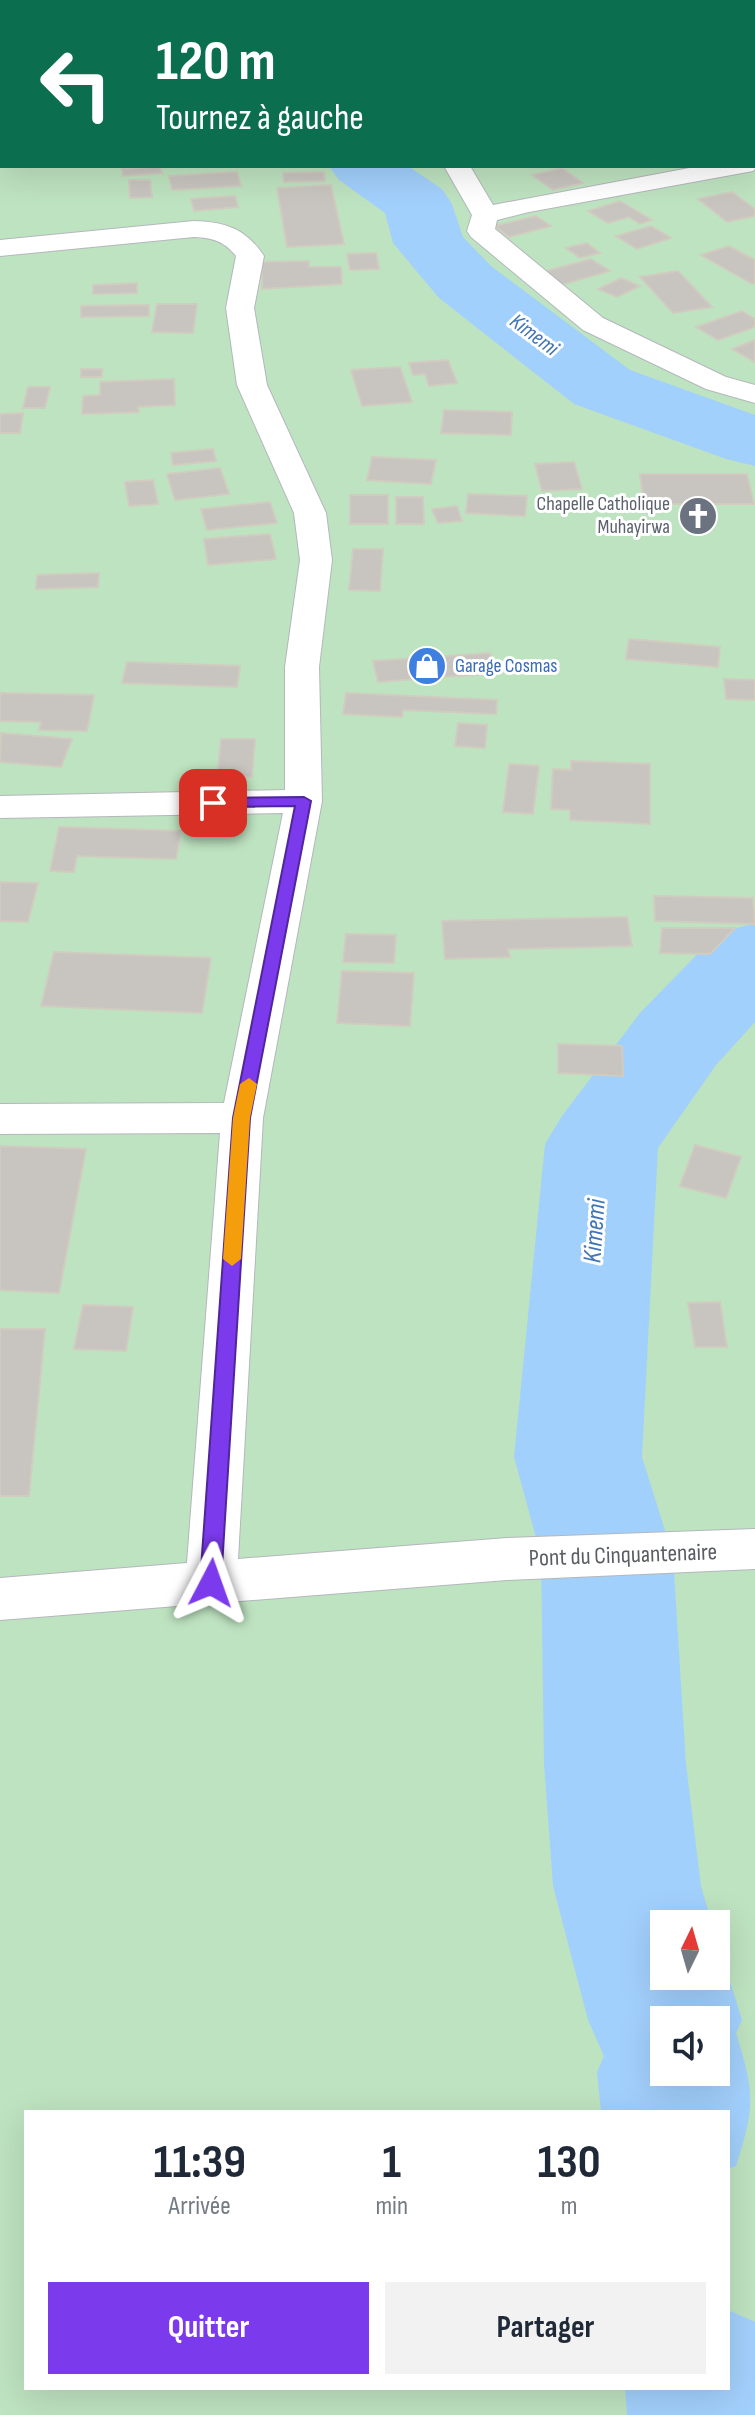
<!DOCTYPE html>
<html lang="fr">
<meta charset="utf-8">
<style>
:root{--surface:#fff;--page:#f2f2f3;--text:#1f2937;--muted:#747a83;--accent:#7c3aed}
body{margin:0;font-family:"Sofia Sans Condensed",sans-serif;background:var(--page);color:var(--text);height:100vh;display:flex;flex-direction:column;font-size:30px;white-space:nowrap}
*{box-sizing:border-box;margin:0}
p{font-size:26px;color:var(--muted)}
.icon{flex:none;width:44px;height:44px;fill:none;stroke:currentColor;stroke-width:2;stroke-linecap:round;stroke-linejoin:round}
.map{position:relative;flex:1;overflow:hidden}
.sheet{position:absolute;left:24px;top:2110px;width:706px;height:280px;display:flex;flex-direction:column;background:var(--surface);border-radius:0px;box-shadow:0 8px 32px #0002}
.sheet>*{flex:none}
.hud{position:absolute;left:0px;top:0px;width:756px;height:168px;box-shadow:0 8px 32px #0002;background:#0b6e4f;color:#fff;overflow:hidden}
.needle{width:52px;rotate:5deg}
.controls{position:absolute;left:650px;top:1910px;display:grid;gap:16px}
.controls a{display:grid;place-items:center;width:80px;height:80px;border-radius:0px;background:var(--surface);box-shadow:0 8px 32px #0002;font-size:40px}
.pin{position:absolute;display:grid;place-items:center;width:68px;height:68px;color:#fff;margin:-34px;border-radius:16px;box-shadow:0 4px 12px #0006}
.me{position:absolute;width:88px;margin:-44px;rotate:4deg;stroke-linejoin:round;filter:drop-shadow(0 0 6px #0008)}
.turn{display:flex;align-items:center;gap:28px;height:168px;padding:0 24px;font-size:36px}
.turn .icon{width:104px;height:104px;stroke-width:2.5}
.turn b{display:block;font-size:56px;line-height:68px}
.eta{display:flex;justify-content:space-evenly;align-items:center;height:136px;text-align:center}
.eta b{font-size:48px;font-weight:700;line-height:56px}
.button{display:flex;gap:16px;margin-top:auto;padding:16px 24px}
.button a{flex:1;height:92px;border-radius:0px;background:var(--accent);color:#fff;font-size:32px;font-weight:700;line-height:92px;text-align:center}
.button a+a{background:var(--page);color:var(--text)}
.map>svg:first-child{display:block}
.green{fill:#bee3c0;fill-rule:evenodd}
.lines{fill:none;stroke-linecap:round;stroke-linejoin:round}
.river{fill:#a2d0fc;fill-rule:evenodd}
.building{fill:#c8c4bf;stroke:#d1ccc0;stroke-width:2}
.minor-casing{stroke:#b4b7bc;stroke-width:2}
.minor{fill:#fff;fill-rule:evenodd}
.route{fill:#7c3aed;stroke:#51269a;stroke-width:2}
.slow{fill:#f59e0b}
.labels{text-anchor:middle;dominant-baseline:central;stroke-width:6;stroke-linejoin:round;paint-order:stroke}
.far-worship-label{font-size:20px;fill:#5b616d;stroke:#fff;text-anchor:end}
.far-shop-label{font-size:20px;fill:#366cbe;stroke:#fff;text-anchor:start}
.far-water-label{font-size:22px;font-style:italic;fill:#4275b5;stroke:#fff}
.street-label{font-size:24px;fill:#5a5d62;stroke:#fff}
.water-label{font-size:26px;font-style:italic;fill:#4275b5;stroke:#fff}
</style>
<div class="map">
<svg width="755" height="2415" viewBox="0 0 755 2415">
<rect width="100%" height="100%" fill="#eceae1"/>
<path class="green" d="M0 0H755V2415H0ZM2 2H754V166H2ZM664 1924H716V1976H664ZM664 2020H716V2072H664ZM26 2112H728V2388H26Z"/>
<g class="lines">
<g class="river">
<polygon points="329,166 408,166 442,189 452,204 463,237 491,266 630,370 755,415 755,466 726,459 574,404 439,298 393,243 385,213 339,180"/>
<path d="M755 923V1022L716 1065 658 1148 642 1457 673 1556 686 1764 701 1886 712 1924H664V1976H716V1936L742 2020 736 2033C755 2094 755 2106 736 2166L728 2169V2112H601L597 2072 604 2056 588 2020 553 1886 544 1764 541 1556 514 1457 545 1144 562 1116 640 1013 718 933ZM664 2020H716V2072H664Z"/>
<polygon points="728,2310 755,2322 755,2415 627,2415 625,2388 728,2388"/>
</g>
</g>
<g class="building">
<polygon points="160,166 162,173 123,176 122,169"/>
<polygon points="562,168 583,183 553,190 532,175"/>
<polygon points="237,172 241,186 172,190 169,176"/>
<polygon points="324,172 325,181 284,182 283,173"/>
<polygon points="129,180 150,180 152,197 130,198"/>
<polygon points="331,185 344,244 287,247 277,188"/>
<polygon points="732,192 755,209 755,216 727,222 698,199"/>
<polygon points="235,196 238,207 194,211 191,199"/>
<polygon points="620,201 652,220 640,224 629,217 608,223 588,211"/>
<polygon points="536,216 551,226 509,237 495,226"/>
<polygon points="651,226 671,238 637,249 616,236"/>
<polygon points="587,243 600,253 580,258 566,248"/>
<polygon points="729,246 755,260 755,283 752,284 701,255"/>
<polygon points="376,253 379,269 350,270 347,254"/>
<polygon points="591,259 610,271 561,285 543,272"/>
<polygon points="309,261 309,267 341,267 342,284 262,289 262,262"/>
<polygon points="678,271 712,307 673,313 640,277"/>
<polygon points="621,278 640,286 617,297 598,289"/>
<polygon points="137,283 137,293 93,294 93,285"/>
<polygon points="157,304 197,304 193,333 152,332"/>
<polygon points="149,305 149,316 81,317 81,306"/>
<polygon points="742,311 755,319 755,327 718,340 696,327"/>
<polygon points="755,340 755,362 732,349"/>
<polygon points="448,360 457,383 429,386 425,374 413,375 409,363"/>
<polygon points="400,367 412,402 362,406 351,370"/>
<rect x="81" y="369" width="21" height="8"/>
<polygon points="174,379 175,405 138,407 139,412 82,414 83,396 100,395 100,382"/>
<polygon points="28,387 50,387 45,408 23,408"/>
<polygon points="444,410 512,412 511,435 441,433"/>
<polygon points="23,413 20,433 0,433 0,414"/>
<polygon points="213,449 216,461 173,465 171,453"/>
<polygon points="372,457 436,460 431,484 367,480"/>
<polygon points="574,462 582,489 542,491 535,464"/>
<polygon points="220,468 229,494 175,500 167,474"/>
<polygon points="640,474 747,474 754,504 644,504"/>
<polygon points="153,480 158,504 129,506 125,482"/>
<polygon points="468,494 527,496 525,516 466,513"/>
<rect x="350" y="495" width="38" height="29"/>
<polygon points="396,497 423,497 424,524 396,524"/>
<polygon points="270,502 277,523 207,530 201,509"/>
<polygon points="457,506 462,521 438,523 432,509"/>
<polygon points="270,534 276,559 208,565 204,539"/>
<polygon points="353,549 383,549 380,591 349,590"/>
<polygon points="99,573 98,587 36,589 37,575"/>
<polygon points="629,639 720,647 718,667 626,659"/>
<polygon points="490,653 496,673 378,682 373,661"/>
<polygon points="127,662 240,666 237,687 122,683"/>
<polygon points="724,679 755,680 755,700 726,699"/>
<polygon points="0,693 94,695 87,731 39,730 41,722 0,721"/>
<polygon points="346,693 497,700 496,714 403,710 402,717 343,714"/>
<polygon points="458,723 487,725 485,748 455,746"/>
<polygon points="1,733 72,739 61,767 0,762"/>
<polygon points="221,739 255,739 252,777 217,777"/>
<polygon points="571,761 650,764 650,824 570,820 570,810 551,809 553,769 571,770"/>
<polygon points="509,764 539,766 533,814 503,812"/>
<polygon points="59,827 181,831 176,859 77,856 74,872 50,871"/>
<polygon points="0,882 38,883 28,922 0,921"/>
<polygon points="654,896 753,898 755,924 655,921"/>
<polygon points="627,917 632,946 508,949 510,957 445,959 442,921"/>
<polygon points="662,928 735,928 710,954 660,953"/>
<polygon points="346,934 396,935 394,963 343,962"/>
<polygon points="54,952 211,958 202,1013 41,1006"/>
<polygon points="342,971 414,973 410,1026 337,1023"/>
<polygon points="558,1044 622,1046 623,1076 558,1073"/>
<polygon points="695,1145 741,1157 726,1198 680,1186"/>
<polygon points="0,1146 86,1149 59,1293 0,1290"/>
<polygon points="720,1302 727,1347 695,1347 688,1303"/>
<polygon points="83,1305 133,1307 126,1351 74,1349"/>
<polygon points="0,1329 45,1329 29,1496 0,1496"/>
</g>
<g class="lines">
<defs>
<g id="minor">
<polygon points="217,0 339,0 215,2"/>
<polygon points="610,0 634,0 635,2 611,2"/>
<rect x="0" y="13" width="2" height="14"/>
<rect x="754" y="34" width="1" height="14"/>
<polygon points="754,162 755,169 753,171 529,212 497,220 495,229 603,318 726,377 755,385 755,403 706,389 583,330 471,237 467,231 472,215 444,166 470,166 493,205 700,166 754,166"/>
<path d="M194 221C226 222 246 229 264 256L254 308 267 385 326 513 332 560 319 667 322 801 263 1118 238 1559 507 1538 755 1529V1569L507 1580 0 1620V1578L187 1563 220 1133 0 1134V1104L224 1103 283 813 0 818V796L285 790V667L300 560 294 513 237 385 226 308 236 256C224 241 213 238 194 237L0 256V240Z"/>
</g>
</defs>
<use href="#minor" class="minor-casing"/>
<use href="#minor" class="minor"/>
</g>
<polygon class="route" points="304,797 311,801 250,1118 221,1583 218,1590 211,1592 203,1590 200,1583 233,1118 295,806 213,807 205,803 213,798"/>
<polygon class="slow" points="249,1078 257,1084 250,1118 241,1259 232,1266 223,1259 233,1118 240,1084"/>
<defs>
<symbol id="church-disc" viewBox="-11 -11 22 22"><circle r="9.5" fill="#6b7280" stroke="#fff"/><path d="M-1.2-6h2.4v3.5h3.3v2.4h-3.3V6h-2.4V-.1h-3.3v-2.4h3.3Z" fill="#fff"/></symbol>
<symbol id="shop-disc" viewBox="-11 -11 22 22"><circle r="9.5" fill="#3f7fe0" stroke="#fff"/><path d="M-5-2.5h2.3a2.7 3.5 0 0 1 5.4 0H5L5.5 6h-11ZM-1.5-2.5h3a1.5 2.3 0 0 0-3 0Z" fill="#fff"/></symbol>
</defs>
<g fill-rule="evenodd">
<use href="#church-disc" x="676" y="494" width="44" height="44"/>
<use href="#shop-disc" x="405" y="644" width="44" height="44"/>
</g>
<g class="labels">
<g class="far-worship-label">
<text x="670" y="504">Chapelle Catholique<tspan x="670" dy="23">Muhayirwa</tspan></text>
</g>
<g class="far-shop-label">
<text x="455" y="666">Garage Cosmas</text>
</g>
<g class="far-water-label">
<text transform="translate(534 335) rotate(37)">Kimemi</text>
</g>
<g class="street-label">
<text transform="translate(623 1555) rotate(-2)">Pont du Cinquantenaire</text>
</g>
<g class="water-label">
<text transform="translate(595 1231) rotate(-86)">Kimemi</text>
</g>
</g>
</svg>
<div class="controls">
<a><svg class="needle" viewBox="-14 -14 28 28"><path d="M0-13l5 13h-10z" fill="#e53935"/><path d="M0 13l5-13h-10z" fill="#747a83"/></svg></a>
<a><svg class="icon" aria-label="sound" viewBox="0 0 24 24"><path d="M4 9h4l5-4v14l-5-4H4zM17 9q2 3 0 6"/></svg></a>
</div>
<div class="pin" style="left:213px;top:803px;background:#d93025"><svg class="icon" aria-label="arrive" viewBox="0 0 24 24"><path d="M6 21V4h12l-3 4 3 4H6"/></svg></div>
<svg class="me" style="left:211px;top:1583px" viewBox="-20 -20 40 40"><path d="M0-17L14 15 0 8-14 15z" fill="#7c3aed" stroke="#fff" stroke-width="4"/></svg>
<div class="hud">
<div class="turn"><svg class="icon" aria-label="left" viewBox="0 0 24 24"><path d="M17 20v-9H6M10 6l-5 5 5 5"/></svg><div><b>120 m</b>Tournez à gauche</div></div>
</div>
<section class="sheet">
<div class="eta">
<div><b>11:39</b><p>Arrivée</p></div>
<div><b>1</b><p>min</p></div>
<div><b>130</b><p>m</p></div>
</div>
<div class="button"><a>Quitter</a><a>Partager</a></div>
</section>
</div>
